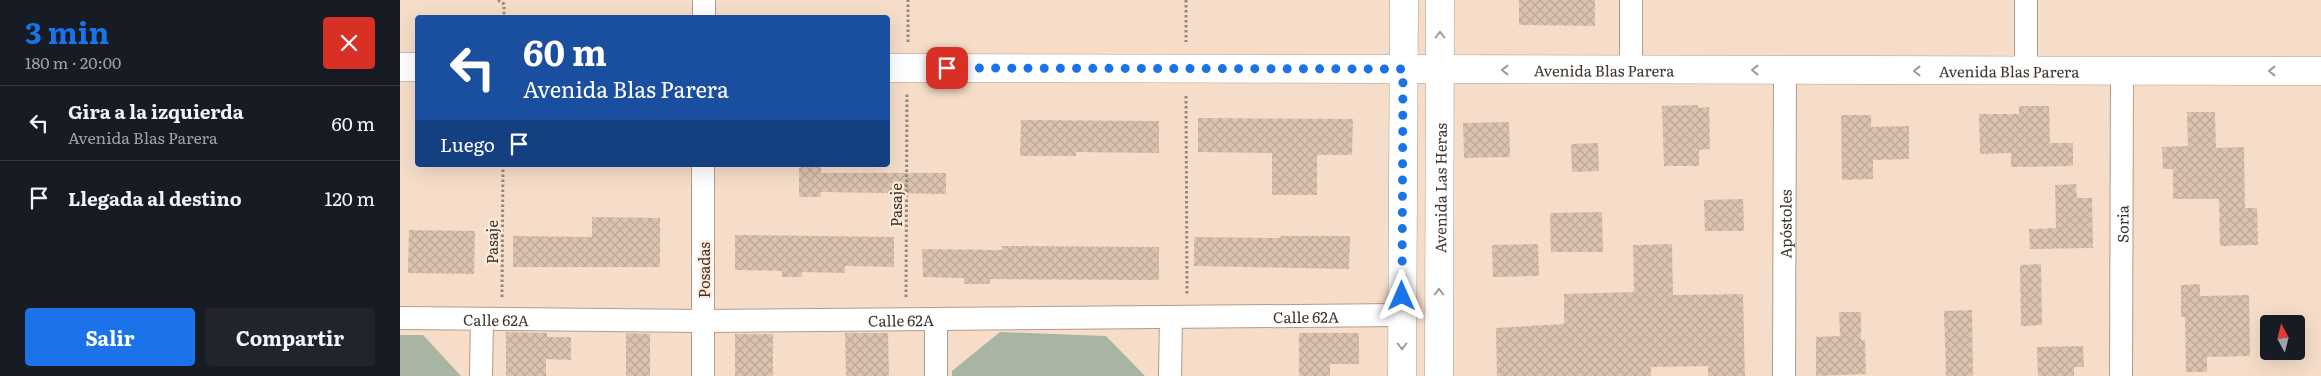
<!DOCTYPE html>
<html lang="es">
<meta charset="utf-8">
<style>
:root{--surface:#171b24;--page:#20242c;--text:#f1f3f6;--muted:#9ea1a6;--line:#363941;--accent:#1a73e8}
body{margin:0;font-family:Literata,serif;background:var(--page);color:var(--text);height:100vh;display:flex;flex-direction:column;font-size:19px;white-space:nowrap}
*{box-sizing:border-box;margin:0}
p{font-size:16px;color:var(--muted)}
.icon{flex:none;width:28px;height:28px;fill:none;stroke:currentColor;stroke-width:2;stroke-linecap:round;stroke-linejoin:round}
.map{position:relative;flex:1;overflow:hidden}
.drawer{display:flex;flex-direction:column;background:var(--surface);width:400px}
.drawer>*{flex:none}
.top-card{position:absolute;left:15px;top:15px;width:475px;height:152px;border-radius:5px;box-shadow:0 5px 20px #0002;background:#1a4fa0;color:#fff;overflow:hidden}
.needle{width:32px;rotate:353deg}
.fabs{position:absolute;left:1860px;top:315px;display:grid;gap:10px}
.fabs a{display:grid;place-items:center;width:45px;height:45px;border-radius:5px;background:var(--surface);box-shadow:0 5px 20px #0002;font-size:25px}
.pin{position:absolute;display:grid;place-items:center;width:42px;height:42px;color:#fff;margin:-21px;border-radius:10px;box-shadow:0 2px 8px #0006}
.me{position:absolute;width:55px;margin:-28px;rotate:0deg;stroke-linejoin:round;filter:drop-shadow(0 0 4px #0008)}
.turn{display:flex;align-items:center;gap:18px;height:105px;padding:0 25px;font-size:22px}
.turn .icon{width:65px;height:65px;stroke-width:2.5}
.turn b{display:block;font-size:35px;line-height:42px}
.then{display:flex;align-items:center;height:48px;padding:0 25px;background:#0003;gap:10px;font-size:19px}
.round{display:grid;place-items:center;flex:none;width:52px;height:52px;border-radius:5px;background:var(--page)}
.summary{display:flex;align-items:center;justify-content:space-between;height:85px;padding:0 25px}
h1{font-size:30px;font-weight:700;line-height:38px;color:var(--accent)}
.primary-button{display:flex;gap:10px;margin-top:auto;padding:10px 25px}
.primary-button a{flex:1;height:58px;border-radius:5px;background:var(--accent);color:#fff;font-size:20px;font-weight:700;line-height:58px;text-align:center}
.primary-button a+a{background:var(--page);color:var(--text)}
ul{padding:0;list-style:none}
li{display:flex;align-items:center;gap:15px;height:75px;padding:0 25px;border-top:1px solid var(--line)}
li div{flex:1}
li b{display:block;font-size:19px}
li em{font-style:normal}
main{display:flex;flex:1;min-height:0}
.map>svg:first-child{display:block}
.park{fill:#a8b5a3}
.building{fill:url(#building-cross-hatch)}
.lines{fill:none;stroke-linecap:round;stroke-linejoin:round}
.minor-casing{stroke:#b39c89;stroke-width:24}
.secondary-casing{stroke:#b39c89;stroke-width:29}
.primary-casing{stroke:#b39c89;stroke-width:29}
.path{stroke:#988779;stroke-width:3;stroke-dasharray:2.5 2.5;stroke-linecap:butt}
.minor{stroke:#fff;stroke-width:22}
.secondary{stroke:#fff;stroke-width:28}
.primary{stroke:#fff;stroke-width:28}
.oneway{stroke:#9e9a96}
.route{stroke:#1a73e8;stroke-width:9;stroke-dasharray:0 16.2}
.labels{text-anchor:middle;dominant-baseline:central;stroke-width:4.5;stroke-linejoin:round;paint-order:stroke}
.street-label{font-size:15px;fill:#3d342c;stroke:#ffebdb}
</style>
<main>
<section class="drawer">
<div class="summary"><div><h1>3 min</h1><p>180 m · 20:00</p></div><a class="round" style="background:#d93025;color:#fff"><svg class="icon" aria-label="close" viewBox="0 0 24 24"><path d="M6 6l12 12M18 6L6 18"/></svg></a></div>
<ul>
<li><svg class="icon" aria-label="left" viewBox="0 0 24 24"><path d="M17 20v-9H6M10 6l-5 5 5 5"/></svg><div><b>Gira a la izquierda</b><p>Avenida Blas Parera</p></div><em>60 m</em></li>
<li><svg class="icon" aria-label="arrive" viewBox="0 0 24 24"><path d="M6 21V4h12l-3 4 3 4H6"/></svg><div><b>Llegada al destino</b></div><em>120 m</em></li>
</ul>
<div class="primary-button"><a>Salir</a><a>Compartir</a></div>
</section>
<div class="map">
<svg width="1921" height="376" viewBox="0 0 1921 376">
<defs>
<pattern id="building-cross-hatch" width="8" height="8" patternUnits="userSpaceOnUse" patternTransform="scale(1.25)"><rect width="8" height="8" fill="#dbc3b0"/><path d="M0 0l8 8M0 8l8-8" fill="none" stroke="#bda898"/></pattern>
</defs>
<rect width="100%" height="100%" fill="#f5ddc9"/>
<g class="park">
<polygon points="600,332 706,336 745,376 552,376 552,371"/>
<polygon points="0,335 23,335 61,376 0,376"/>
</g>
<g class="building">
<polygon points="1119,0 1195,0 1195,26 1119,25"/>
<polygon points="1298,105 1298,108 1309,107 1310,149 1299,150 1299,166 1264,166 1262,106"/>
<polygon points="1619,106 1649,106 1650,143 1673,143 1673,166 1611,167 1611,153 1580,154 1579,114 1619,114"/>
<polygon points="1787,112 1815,112 1816,148 1844,147 1845,208 1857,208 1858,245 1820,246 1819,199 1773,199 1773,169 1763,169 1762,147 1788,146"/>
<polygon points="1441,115 1471,115 1471,127 1509,126 1509,159 1473,160 1473,179 1442,180"/>
<polygon points="798,118 953,119 952,155 917,155 917,195 872,195 872,153 798,152"/>
<polygon points="621,120 759,121 759,153 676,152 676,156 620,156"/>
<polygon points="1109,122 1110,157 1064,158 1063,123"/>
<polygon points="1198,143 1199,171 1172,172 1171,144"/>
<polygon points="399,166 421,166 421,173 546,173 546,194 421,192 421,197 399,197"/>
<polygon points="1676,184 1677,198 1692,198 1693,248 1630,249 1629,229 1656,228 1655,185"/>
<polygon points="1343,199 1344,231 1305,231 1304,200"/>
<polygon points="1202,212 1203,252 1151,252 1150,213"/>
<polygon points="192,217 260,218 260,267 113,267 113,236 192,237"/>
<polygon points="9,230 75,231 74,274 8,273"/>
<polygon points="335,235 494,237 494,267 445,266 445,273 402,272 402,277 382,277 382,271 335,270"/>
<polygon points="880,236 950,236 949,269 794,266 794,237 880,238"/>
<polygon points="1138,244 1139,276 1093,277 1092,245"/>
<polygon points="1272,244 1273,295 1343,294 1345,376 1308,376 1308,366 1251,367 1251,376 1097,376 1096,328 1164,324 1164,294 1234,292 1233,245"/>
<polygon points="602,246 759,247 759,280 590,279 590,284 564,284 564,278 523,277 522,249 602,250"/>
<polygon points="1641,264 1642,325 1621,326 1620,265"/>
<polygon points="1800,284 1800,296 1849,295 1850,356 1807,357 1807,372 1786,372 1785,317 1781,317 1781,285"/>
<polygon points="1572,310 1573,376 1546,376 1544,311"/>
<polygon points="1439,312 1461,312 1461,340 1465,340 1466,374 1416,376 1416,337 1440,336"/>
<polygon points="106,332 147,333 147,337 171,337 171,360 146,359 146,376 106,376"/>
<polygon points="226,333 250,334 250,376 226,376"/>
<polygon points="445,333 488,333 489,376 446,376"/>
<polygon points="899,333 959,333 959,364 930,364 930,376 899,376"/>
<rect x="335" y="334" width="38" height="42"/>
<polygon points="1683,346 1684,367 1674,367 1674,376 1638,376 1637,347"/>
</g>
<g class="lines">
<defs>
<g id="minor">
<polyline points="1231,0 1231,70"/>
<polyline points="1626,0 1626,71"/>
<polyline points="304,18 304,0"/>
<path id="s1" d="M0 318 303 321 1002 315"/>
<polyline points="81,376 82,319"/>
<polyline points="303,376 303,165"/>
<polyline points="536,376 536,319"/>
<polyline points="770,376 771,318"/>
<path id="s2" d="M1384 376 1385 70"/>
<path id="s3" d="M1721 376 1722 70"/>
</g>
<g id="secondary">
<polyline points="1002,376 1004,0"/>
<path id="s4" d="M1039 376 1040 0"/>
</g>
<g id="primary">
<polyline points="0,67 18,67"/>
<path id="s5" d="M488 68 1921 71"/>
</g>
</defs>
<use href="#minor" class="minor-casing"/>
<use href="#secondary" class="secondary-casing"/>
<use href="#primary" class="primary-casing"/>
<g class="path">
<polyline points="98,0 104,4 104,18"/>
<polyline points="786,0 786,42"/>
<polyline points="508,42 508,0"/>
<polyline points="786,96 787,294"/>
<polyline points="102,297 103,165"/>
<polyline points="506,297 507,93"/>
</g>
<use href="#minor" class="minor"/>
<use href="#secondary" class="secondary"/>
<use href="#primary" class="primary"/>
</g>
<defs><path id="oneway-chevron" d="M-2-3.5L2.5 0L-2 3.5" fill="none" stroke-width="1.6" stroke-linecap="round" stroke-linejoin="round" transform="scale(1.25)"/></defs>
<g class="oneway">
<use href="#oneway-chevron" transform="translate(1040 35) rotate(-90)"/>
<use href="#oneway-chevron" transform="translate(1105 70) rotate(-180)"/>
<use href="#oneway-chevron" transform="translate(1355 70) rotate(-180)"/>
<use href="#oneway-chevron" transform="translate(1517 71) rotate(-180)"/>
<use href="#oneway-chevron" transform="translate(1872 71) rotate(-180)"/>
<use href="#oneway-chevron" transform="translate(1039 292) rotate(-90)"/>
<use href="#oneway-chevron" transform="translate(1002 346) rotate(90)"/>
</g>
<g class="lines">
<polyline class="route" points="547,68 1003,69 1002,296"/>
</g>
<g class="labels">
<g class="street-label">
<text stroke="none"><textPath href="#s5" startOffset="716">Avenida Blas Parera</textPath></text>
<text stroke="none"><textPath href="#s5" startOffset="1121">Avenida Blas Parera</textPath></text>
<text stroke="none"><textPath href="#s4" startOffset="188">Avenida Las Heras</textPath></text>
<text transform="translate(495 205) rotate(-90)">Pasaje</text>
<text stroke="none"><textPath href="#s2" startOffset="152">Apóstoles</textPath></text>
<text stroke="none"><textPath href="#s3" startOffset="152">Soria</textPath></text>
<text transform="translate(91 242) rotate(-90)">Pasaje</text>
<text transform="translate(303 270) rotate(-90)">Posadas</text>
<text stroke="none"><textPath href="#s1" startOffset="906">Calle 62A</textPath></text>
<text stroke="none"><textPath href="#s1" startOffset="96">Calle 62A</textPath></text>
<text stroke="none"><textPath href="#s1" startOffset="501">Calle 62A</textPath></text>
</g>
</g>
</svg>
<div class="fabs">
<a><svg class="needle" viewBox="-14 -14 28 28"><path d="M0-13l5 13h-10z" fill="#e53935"/><path d="M0 13l5-13h-10z" fill="#9ea1a6"/></svg></a>
</div>
<div class="pin" style="left:547px;top:68px;background:#d93025"><svg class="icon" aria-label="arrive" viewBox="0 0 24 24"><path d="M6 21V4h12l-3 4 3 4H6"/></svg></div>
<svg class="me" style="left:1002px;top:296px" viewBox="-20 -20 40 40"><path d="M0-17L14 15 0 8-14 15z" fill="#1a73e8" stroke="#fff" stroke-width="4"/></svg>
<div class="top-card">
<div class="turn"><svg class="icon" aria-label="left" viewBox="0 0 24 24"><path d="M17 20v-9H6M10 6l-5 5 5 5"/></svg><div><b>60 m</b>Avenida Blas Parera</div></div>
<div class="then">Luego<svg class="icon" aria-label="arrive" viewBox="0 0 24 24"><path d="M6 21V4h12l-3 4 3 4H6"/></svg></div>
</div>
</div>
</main>
